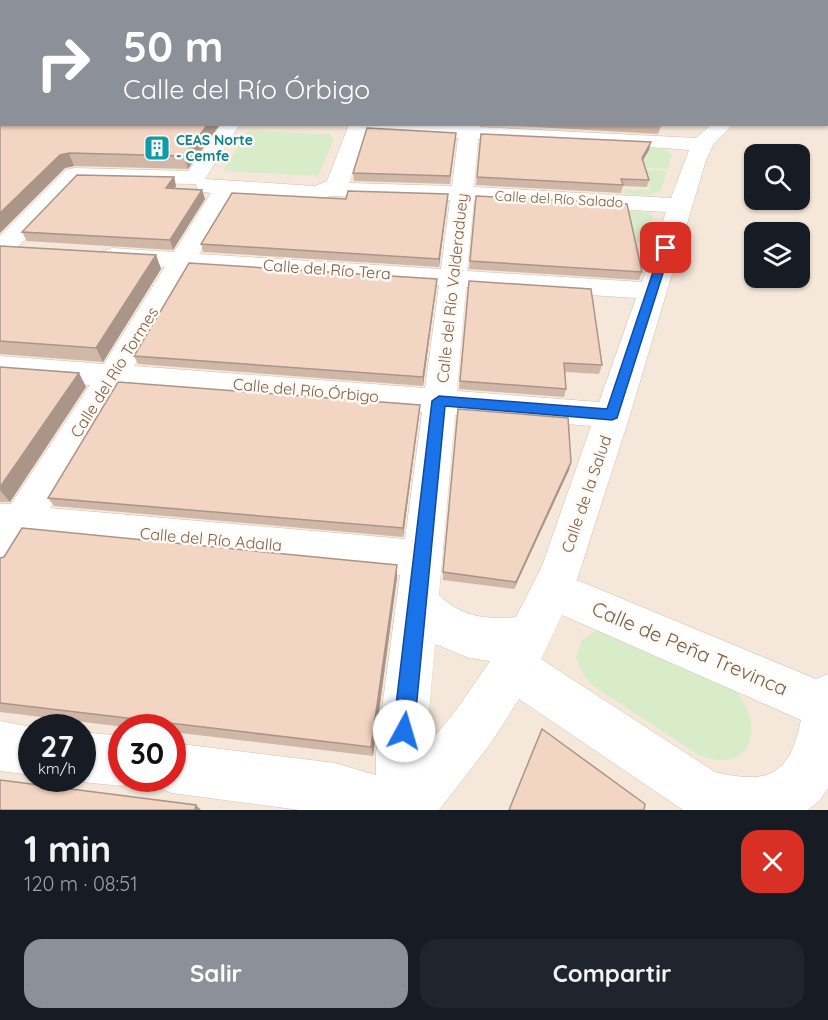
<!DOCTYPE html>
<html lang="es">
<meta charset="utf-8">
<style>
:root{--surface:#171b24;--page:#20242c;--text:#f1f3f6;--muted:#9ea1a6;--accent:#8c9099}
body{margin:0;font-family:Quicksand,sans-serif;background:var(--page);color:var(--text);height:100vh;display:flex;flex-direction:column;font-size:22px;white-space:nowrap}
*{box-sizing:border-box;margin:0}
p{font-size:20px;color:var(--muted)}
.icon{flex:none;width:33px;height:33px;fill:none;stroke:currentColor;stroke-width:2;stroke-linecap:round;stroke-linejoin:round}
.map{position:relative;height:810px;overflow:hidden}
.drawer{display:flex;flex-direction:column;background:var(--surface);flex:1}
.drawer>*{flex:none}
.hud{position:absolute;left:0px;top:0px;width:828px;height:126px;box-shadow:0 2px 4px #0004;background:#8c9099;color:#fff;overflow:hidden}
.fabs{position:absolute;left:744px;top:144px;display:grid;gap:12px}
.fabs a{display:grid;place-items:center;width:66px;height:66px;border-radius:12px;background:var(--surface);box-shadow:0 2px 4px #0004;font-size:30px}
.speed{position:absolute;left:18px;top:714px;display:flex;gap:12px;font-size:30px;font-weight:700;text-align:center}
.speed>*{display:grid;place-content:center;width:78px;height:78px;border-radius:50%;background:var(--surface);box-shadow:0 2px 4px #0004;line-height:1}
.speed small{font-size:15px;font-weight:400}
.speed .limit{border:9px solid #d22;background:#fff;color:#111}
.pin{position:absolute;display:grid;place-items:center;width:51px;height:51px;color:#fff;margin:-26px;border-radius:12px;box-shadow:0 3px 9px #0006}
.me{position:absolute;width:66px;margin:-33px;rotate:6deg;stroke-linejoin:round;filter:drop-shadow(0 0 4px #0008)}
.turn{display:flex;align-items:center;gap:21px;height:126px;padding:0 24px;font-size:27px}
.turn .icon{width:78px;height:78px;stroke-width:2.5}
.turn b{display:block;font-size:42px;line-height:51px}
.round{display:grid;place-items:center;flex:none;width:63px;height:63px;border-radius:18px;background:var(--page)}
.head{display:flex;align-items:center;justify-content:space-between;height:102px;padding:0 24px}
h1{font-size:36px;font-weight:800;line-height:45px}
.primary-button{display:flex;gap:12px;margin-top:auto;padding:12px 24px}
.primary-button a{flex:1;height:69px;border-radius:18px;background:var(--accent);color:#fff;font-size:24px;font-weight:800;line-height:69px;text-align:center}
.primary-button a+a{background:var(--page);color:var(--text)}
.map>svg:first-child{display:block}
.residential{fill:#f5e8da;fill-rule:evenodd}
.green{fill:#d8ecc9}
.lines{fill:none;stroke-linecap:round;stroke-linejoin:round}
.street-casing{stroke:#d1beb0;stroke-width:1}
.street{fill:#fff;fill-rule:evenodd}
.wall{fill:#d1b7a8}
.shaded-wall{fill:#aa9588}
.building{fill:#f3d5c3;stroke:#aa9588;stroke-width:1.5}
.route{fill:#1a73e8;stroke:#114b97;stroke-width:1.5}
.labels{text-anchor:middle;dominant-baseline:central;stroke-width:5;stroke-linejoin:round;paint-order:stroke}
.far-culture-label{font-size:14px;font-weight:bold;fill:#0d838f;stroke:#fffaf3;text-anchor:start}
.far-street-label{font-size:14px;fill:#7a5c4d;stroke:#fffaf3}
.street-label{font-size:16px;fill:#7a5c4d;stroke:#fffaf3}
.near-street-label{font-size:20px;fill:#7a5c4d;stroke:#fffaf3}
</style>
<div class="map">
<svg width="828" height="810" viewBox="0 0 828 810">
<rect width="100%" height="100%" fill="#fdf6ec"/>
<path class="residential" d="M0 0H828V810H0ZM2 2H826V124H2ZM754 154H800V200H754ZM754 232H800V278H754ZM32 728H82V778H32ZM122 728H172V778H122Z"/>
<g class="green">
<polygon points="248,131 330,134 334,139 318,176 223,171"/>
<polygon points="653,146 666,150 672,155 668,169 645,168 616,152"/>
<polygon points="645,170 667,171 661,191 649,195 624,194 623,189 650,190"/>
<polygon points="629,211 646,212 653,216 644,244 635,243"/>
<path d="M597 630C629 642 660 655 692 668 704 672 720 676 730 683 735 686 738 693 741 698 765 735 746 774 699 755L593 686 584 676 576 658 582 640Z"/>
</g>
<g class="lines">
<defs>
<g id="street">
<polygon points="731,0 745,0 730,2"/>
<rect x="826" y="37" width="2" height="10"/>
<path d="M221 124H240L205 179 315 186 327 181 348 127 347 124H480V127L696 138 712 124H733L713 145 706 160 630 415 577 580 816 679 828 674V788L819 801 808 810H683L519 699 491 743 439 810H300L172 793 154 786 151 778H172V743L335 763 376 775V753L400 575 31 539 14 568 0 573V504H11L90 385 0 378V356L104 364 165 267 103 261 99 256 103 251 112 248 174 252 211 193 198 191 196 184 80 182 9 256 0 259V236L66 170 74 168 189 171ZM366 133 458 138 452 186 349 183ZM478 139 664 148 689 150 671 198 474 187ZM234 195 315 200 331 196 450 200 441 269 199 254ZM474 201 666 212 642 282 467 271ZM190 269 439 285 425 388 134 366ZM466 287 636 298 599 402 457 391ZM121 388 422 412 405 539 50 508ZM455 415 591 426 542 566 516 617C487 620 461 617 439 595ZM562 615 801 720C790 775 769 785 715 772L541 659ZM435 644 469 658 490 661 457 709 426 747Z"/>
<polygon points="0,721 37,728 32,728 32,775 0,771"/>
<polygon points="82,732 122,736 122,778 140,779 122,786 82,782 74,778 82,778"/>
</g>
</defs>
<use href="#street" class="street-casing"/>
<use href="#street" class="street"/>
</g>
<g class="wall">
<polygon points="0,0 689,0 688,2 2,2 2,124 220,124 188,169 74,166 65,168 0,233"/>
<polygon points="482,124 662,124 658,134"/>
<polygon points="456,133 450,184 354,181 353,173"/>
<polygon points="481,134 649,150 643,160 649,180 647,187 623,186 621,193 476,185"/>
<polygon points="174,177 176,186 174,188 202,190 205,199 173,250 27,241 22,232"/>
<polygon points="448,194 439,267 203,252 201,244 346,199"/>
<polygon points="476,196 642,272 639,280 469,269"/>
<polygon points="0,246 156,255 161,269 103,362 0,354"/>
<polygon points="437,279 436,287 423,386 138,364 134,356"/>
<polygon points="469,281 602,365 599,374 565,372 566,389 564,397 459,389"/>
<polygon points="0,367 79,373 86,387 10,502 0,502"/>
<polygon points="419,414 403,537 54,506 48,498"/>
<polygon points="571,462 569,470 514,589 443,580 443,572"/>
<polygon points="0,558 397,565 397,577 373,756 172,732 172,728 133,728 0,712"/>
<polygon points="542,729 644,810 509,810"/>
</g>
<g class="shaded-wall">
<polygon points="208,124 220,124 188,169 184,156"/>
<polygon points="651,142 649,150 640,165 642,158"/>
<polygon points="69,153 74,166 65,168 0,233 0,213 60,155"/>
<polygon points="174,177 176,186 169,197 166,188"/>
<polygon points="202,190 205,199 173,250 170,240"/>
<polygon points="448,194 447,202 439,267 439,259"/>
<polygon points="156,255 161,269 103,362 96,348"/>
<polygon points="437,279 436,287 423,386 423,377"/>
<polygon points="79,373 86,387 10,502 0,490 0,487"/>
<polygon points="420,405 419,414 403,537 403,528"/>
<polygon points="571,462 569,470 514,589 516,582"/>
<polygon points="397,565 397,577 373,756 371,747"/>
<polygon points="196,805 201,810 195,810"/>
</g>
<g class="building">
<polygon points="0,0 687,0 686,2 2,2 2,111 0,110"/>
<polygon points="2,113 2,124 208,124 184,156 69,153 60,155 0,213 0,114"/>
<polygon points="367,128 456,133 450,176 353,173"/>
<polygon points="481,134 651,142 642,158 649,180 621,179 623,185 477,177"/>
<polygon points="77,175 174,177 166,188 202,190 170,240 22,232"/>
<polygon points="348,191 448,194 439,259 201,244 232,193 346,199"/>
<polygon points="476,196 627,204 642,272 470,261"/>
<polygon points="0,246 156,255 96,348 0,341"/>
<polygon points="189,263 437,279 423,377 134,356"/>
<polygon points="469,281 591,289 602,365 564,363 566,389 460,381"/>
<polygon points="0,367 79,373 0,487"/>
<polygon points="118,382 420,405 403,528 48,498"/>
<polygon points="458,409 568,418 571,462 516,582 443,572"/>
<polygon points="22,528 397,565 371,747 0,703 0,558 4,557"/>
<polygon points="542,729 645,804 644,810 509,810"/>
<polygon points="0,780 196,805 195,810 0,810"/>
</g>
<polygon class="route" points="666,245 671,248 617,418 612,420 445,406 414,731 411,738 404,741 396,738 393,731 432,401 439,396 607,409 661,248"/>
<defs>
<symbol id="building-square" viewBox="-11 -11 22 22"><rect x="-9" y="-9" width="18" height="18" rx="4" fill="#0f9aa8" stroke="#fffaf3"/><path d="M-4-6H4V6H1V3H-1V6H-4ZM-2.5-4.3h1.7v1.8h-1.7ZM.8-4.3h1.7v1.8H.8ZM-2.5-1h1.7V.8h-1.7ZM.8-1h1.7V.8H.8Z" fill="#fff"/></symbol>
</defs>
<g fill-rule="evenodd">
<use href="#building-square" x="142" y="133" width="30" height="30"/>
</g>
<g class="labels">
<g class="far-culture-label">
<text x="176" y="140">CEAS Norte<tspan x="176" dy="16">- Cemfe</tspan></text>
</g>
<g class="far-street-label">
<text transform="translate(559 199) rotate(3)">Calle del Río Salado</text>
</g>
<g class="street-label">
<text transform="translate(327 269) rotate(4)">Calle del Río Tera</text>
<text transform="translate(452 288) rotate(-84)">Calle del Río Valderaduey</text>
<text transform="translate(114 372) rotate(-58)">Calle del Río Tormes</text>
<text transform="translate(306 390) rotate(5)">Calle del Río Órbigo</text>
<text transform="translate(586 494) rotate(-71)">Calle de la Salud</text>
<text transform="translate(211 539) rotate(5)">Calle del Río Adalla</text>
</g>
<g class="near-street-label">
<text transform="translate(690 648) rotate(23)">Calle de Peña Trevinca</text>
</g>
</g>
</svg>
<div class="fabs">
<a><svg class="icon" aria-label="search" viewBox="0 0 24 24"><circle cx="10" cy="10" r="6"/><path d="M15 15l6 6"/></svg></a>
<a><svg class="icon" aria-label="layers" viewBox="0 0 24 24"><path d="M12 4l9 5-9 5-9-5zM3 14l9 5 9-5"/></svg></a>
</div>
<div class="speed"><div>27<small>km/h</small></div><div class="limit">30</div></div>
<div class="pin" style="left:666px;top:248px;background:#d93025"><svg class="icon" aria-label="arrive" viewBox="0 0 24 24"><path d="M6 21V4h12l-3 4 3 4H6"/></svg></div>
<svg class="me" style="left:404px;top:731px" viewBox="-20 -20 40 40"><circle r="19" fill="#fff"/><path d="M0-13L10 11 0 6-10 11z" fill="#1a73e8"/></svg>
<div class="hud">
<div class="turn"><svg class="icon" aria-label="right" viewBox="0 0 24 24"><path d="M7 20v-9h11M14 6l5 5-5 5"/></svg><div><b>50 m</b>Calle del Río Órbigo</div></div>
</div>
</div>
<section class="drawer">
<div class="head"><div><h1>1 min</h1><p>120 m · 08:51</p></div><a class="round" style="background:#d93025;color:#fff"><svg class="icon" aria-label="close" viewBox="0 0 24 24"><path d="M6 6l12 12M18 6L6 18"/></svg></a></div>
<div class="primary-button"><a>Salir</a><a>Compartir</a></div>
</section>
